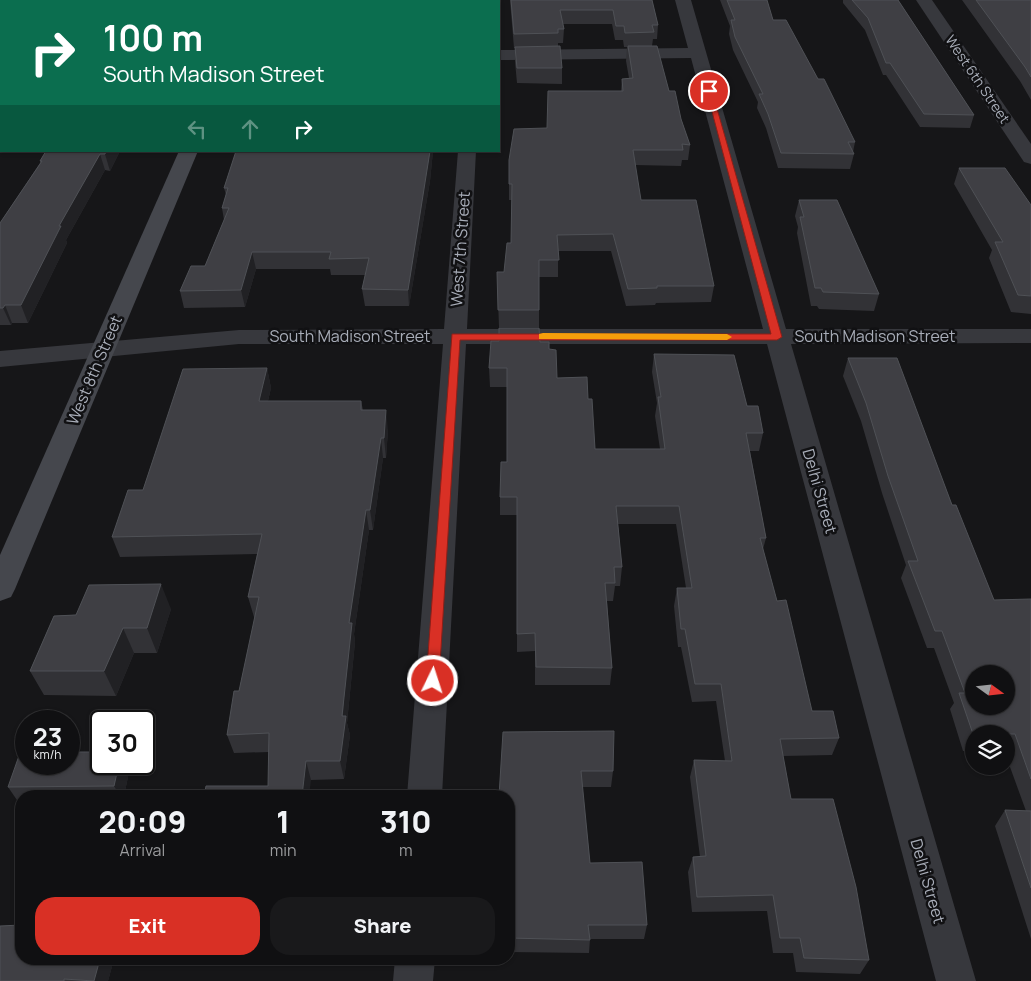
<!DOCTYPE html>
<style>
:root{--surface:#101012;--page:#19191b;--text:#f1f3f6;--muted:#9c9d9f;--line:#303032;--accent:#d93025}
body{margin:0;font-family:Manrope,sans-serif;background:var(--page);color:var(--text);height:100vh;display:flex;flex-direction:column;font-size:19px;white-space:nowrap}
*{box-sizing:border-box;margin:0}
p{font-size:16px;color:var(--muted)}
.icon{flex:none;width:28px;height:28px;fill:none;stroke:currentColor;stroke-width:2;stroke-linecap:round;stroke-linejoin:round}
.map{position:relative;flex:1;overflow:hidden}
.drawer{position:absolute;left:15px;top:790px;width:500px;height:175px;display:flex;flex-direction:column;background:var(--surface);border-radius:20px;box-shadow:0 1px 4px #0004,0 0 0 1px var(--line)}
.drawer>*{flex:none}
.top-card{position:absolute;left:0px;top:0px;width:500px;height:152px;box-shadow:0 1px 4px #0004,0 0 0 1px var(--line);background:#0b6e4f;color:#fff;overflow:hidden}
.needle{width:32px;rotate:105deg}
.tools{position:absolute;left:965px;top:665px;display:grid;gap:10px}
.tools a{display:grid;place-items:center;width:50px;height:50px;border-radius:50%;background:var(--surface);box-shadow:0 1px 4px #0004,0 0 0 1px var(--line);font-size:25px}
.speed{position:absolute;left:15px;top:710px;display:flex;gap:10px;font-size:25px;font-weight:700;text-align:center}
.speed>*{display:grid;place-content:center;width:65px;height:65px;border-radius:50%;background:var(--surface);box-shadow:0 1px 4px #0004,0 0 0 1px var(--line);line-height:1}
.speed small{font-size:12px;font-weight:400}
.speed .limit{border:2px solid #111;border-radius:8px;background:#fff;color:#111}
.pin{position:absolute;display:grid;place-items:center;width:42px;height:42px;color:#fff;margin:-21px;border:2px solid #fff;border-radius:50%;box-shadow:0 1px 5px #0007}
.me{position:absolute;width:55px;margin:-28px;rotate:4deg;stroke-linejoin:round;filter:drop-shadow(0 0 4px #0008)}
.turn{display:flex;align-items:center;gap:18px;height:105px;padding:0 20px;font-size:22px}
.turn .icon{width:65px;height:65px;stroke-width:2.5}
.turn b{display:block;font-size:35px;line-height:42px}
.lanes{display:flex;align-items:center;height:48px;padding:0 20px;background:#0003;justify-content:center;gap:25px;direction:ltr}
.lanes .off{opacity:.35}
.eta{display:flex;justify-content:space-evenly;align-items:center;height:85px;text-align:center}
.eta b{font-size:30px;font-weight:800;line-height:35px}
.action{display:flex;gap:10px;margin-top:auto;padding:10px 20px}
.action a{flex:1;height:58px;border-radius:20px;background:var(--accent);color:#fff;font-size:20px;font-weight:800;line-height:58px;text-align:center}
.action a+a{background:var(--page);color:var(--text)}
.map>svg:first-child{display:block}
.green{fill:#1c231d}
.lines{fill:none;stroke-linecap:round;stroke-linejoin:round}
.street{fill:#37383d;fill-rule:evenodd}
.secondary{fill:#45474d;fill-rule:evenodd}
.wall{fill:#323236}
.shaded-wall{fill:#212124}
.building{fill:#3f3f44;stroke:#4f5156;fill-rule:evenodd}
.route{fill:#d93025;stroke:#8d1f18}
.slow{fill:#f59e0b}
.labels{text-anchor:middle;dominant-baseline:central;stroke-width:5;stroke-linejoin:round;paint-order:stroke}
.far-street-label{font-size:14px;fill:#a8adb8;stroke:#111113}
.street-label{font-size:16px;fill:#a8adb8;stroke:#111113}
</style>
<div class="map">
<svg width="1031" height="981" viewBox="0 0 1031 981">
<rect width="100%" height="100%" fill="#161618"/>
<polygon class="green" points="0,0 215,0 1,1 0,43"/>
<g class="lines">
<g class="street">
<polygon points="468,0 484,0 484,1 469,1"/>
<polygon points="675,0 691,0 786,329 1031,329 1031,343 791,344 976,981 936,981 767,344 466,344 442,796 407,796 443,344 239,344 0,367 0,351 239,330 444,329 458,151 476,151 467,329 763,329 691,58 499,60 499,50 688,48"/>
<polygon points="916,0 932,0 1031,144 1031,164 1024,162"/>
<rect x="0" y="47" width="1" height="10"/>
<polygon points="395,959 435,959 433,981 393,981"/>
</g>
<g class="secondary">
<polygon points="246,0 262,0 262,1 247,1"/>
<polygon points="179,151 198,151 15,589 11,597 0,601 0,555"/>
</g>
</g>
<g class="wall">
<polygon points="510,0 652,0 658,25 657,39 653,39 652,46 669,91 681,119 690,145 688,160 682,160 681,166 635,165 641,200 714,286 711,302 656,303 655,305 626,306 611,251 558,251 558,277 539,277 539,327 499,327 497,272 504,272 511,243 512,200 509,200 509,160 547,128 621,91 622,79 629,78 626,61 627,47 624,47 623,40 615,40 612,24 563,24 564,29 563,43 558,43 558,46 562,68 562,84 517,83 515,62 515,48 514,48"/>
<polygon points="720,0 767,0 773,20 818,79 855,142 853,152 854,154 850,169 778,168 766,128 757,108 758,102 733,50 729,34 730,26"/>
<polygon points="843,0 898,0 974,115 970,128 920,127 886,75 883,75 865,30 843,3"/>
<polygon points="962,0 1031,0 1031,100 1020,81"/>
<polygon points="46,151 120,151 110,171 105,170 66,240 67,243 28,323 12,323 11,325 0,325 0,223 40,163 40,161"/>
<polygon points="236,151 433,151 430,181 409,306 365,306 362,289 365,275 331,275 330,269 256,269 245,307 184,308 180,291 205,266 224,220 222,208 226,195 224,188"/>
<polygon points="959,168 1031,205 1031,314 1011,312 989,258 992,250 954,184"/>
<polygon points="799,200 879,294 874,311 819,309 817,306 811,306 797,233 798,227 795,216"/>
<polygon points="540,342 549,349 557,378 588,399 595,449 660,449 655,416 657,403 652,372 654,354 747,406 763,433 759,451 750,451 766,538 763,549 777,601 812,711 839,738 832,755 783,756 791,799 869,960 860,974 796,972 793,953 773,953 767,911 692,912 688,872 693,857 700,857 690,777 694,760 725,761 716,701 692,702 681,647 678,647 674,606 677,588 686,588 676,524 618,524 622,567 620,586 615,586 613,601 607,601 612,668 610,685 535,685 535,651 517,652 517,515 500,515 500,497 507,462 507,387 490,387 489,368"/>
<polygon points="848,358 952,505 994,600 1031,599 1031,939 995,826 1005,810 1026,811 1006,756 1006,734 974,734 974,751 963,751 950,709 954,703 934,648 927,648 901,578 906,565 882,493 861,421 843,376"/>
<polygon points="267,368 271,388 268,401 361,401 363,410 388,430 386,458 383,458 373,530 369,530 354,634 355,642 347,723 350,735 344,779 311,780 268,786 269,752 234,753 227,735 239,691 255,617 254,617 248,597 257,554 120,557 112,537"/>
<polygon points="171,609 157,653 134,653 116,696 44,695 30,671 54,616"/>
<polygon points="503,732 613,771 611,787 582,787 590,863 647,925 644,939 590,939 589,953 509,952 509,890 510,862 509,862 509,796"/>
<polygon points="101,764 128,764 130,767 124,796 21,796 21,803 19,803 8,787"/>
<polygon points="21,959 114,959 108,981 0,981"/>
</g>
<g class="shaded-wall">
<polygon points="106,151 120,151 110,171 105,154"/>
<polygon points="430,151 433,151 430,181 409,306 408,290"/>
<polygon points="100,154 105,170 66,240 67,243 28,323 21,305 59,226"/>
<polygon points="252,252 256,269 245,307 241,290"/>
<polygon points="5,305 12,323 11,325 3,308"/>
<polygon points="267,368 271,388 263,421 259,401"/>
<polygon points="386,410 388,430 386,458 384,438"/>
<polygon points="381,438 383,458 373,530 370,510"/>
<polygon points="366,510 369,530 354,634 355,642 347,723 350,735 344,779 340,761 349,623"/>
<polygon points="161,584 171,609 157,653 147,628"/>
<polygon points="123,628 134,653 116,696 104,671"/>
<polygon points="306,761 311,780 309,796 302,796"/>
<polygon points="119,764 128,764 130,767 124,796 120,796 114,786"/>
<polygon points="100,959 114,959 108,981 94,981"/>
</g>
<g class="building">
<polygon points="293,0 437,0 437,1 287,1"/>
<polygon points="511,0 652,0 658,25 652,25 654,32 625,33 624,26 616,26 613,10 560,10 564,29 558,29 558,33 514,34"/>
<polygon points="727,0 767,0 773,20 786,20 818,79 824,79 855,142 848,142 854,154 781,153 768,114 759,94 763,94 735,37 731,20 735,20"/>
<polygon points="852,0 898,0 974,115 924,114 890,63 886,63 868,18"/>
<polygon points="976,0 1031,0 1031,77 1025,67"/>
<polygon points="560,46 562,68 517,68 515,47"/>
<polygon points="628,46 657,46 669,91 675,91 681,119 690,145 682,144 683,150 633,150 641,200 696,200 714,286 657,286 657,288 628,289 613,234 557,235 559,260 539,260 539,310 498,310 497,272 504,272 507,243 511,243 512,184 509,184 509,160 514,129 547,128 548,91 623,91 622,79 633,78"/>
<polygon points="46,151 106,151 105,154 100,154 59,226 61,226 21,305 5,305 3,308 0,308 0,223 42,161 40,161"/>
<polygon points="236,151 430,151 408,290 362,289 369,258 329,259 331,252 252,252 241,290 180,291 191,266 205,266 229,208 222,208 228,188 224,188"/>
<polygon points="959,168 1005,168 1031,205 1031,296 1018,295 995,242 1003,242"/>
<polygon points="799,200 837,200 879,294 823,292 821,288 815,288 800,217 804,217"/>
<polygon points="499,328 539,328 540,342 549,342 549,349 556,350 557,378 587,377 588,399 592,399 595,449 665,449 658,397 661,397 654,354 734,355 747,406 758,406 763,433 746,433 766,538 760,538 777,601 786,600 812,711 833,711 839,738 780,739 791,799 833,799 856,887 869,960 804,958 800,938 780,938 773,895 697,897 693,857 706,856 694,760 732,761 721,684 695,684 685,629 681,629 677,588 692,588 679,506 616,506 622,567 614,567 615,583 605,583 612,668 536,667 535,633 517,634 517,497 500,497 501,462 507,462 507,368 489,368 491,341 499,341"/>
<path d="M848 358H897L952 505H956L994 600 1031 599V779L1015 734H973L959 693H965L942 631H935L908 561H918L888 476 866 403ZM974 674H1006V706H974Z"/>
<polygon points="267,368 259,401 361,401 361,410 386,410 384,438 381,438 370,510 366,510 349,623 352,623 342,716 346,716 340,761 306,761 302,796 204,796 206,786 268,786 269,733 227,735 234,691 239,691 259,597 248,597 262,534 112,537 128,490 143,490 183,369"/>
<polygon points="161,584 147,628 123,628 104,671 30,671 54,616 76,615 89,585"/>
<polygon points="614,731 613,771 581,771 590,863 642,862 647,925 588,925 590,940 509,938 509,890 511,847 509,847 509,796 499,796 503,732"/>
<polygon points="69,752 101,752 101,764 119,764 114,786 8,787 20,753 26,753 26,764 69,764"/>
<polygon points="1005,810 1031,811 1031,888"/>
<polygon points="21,925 21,959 100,959 94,981 64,979 64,981 0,981 0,926"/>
</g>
<polygon class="route" points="706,89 712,91 782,337 777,340 460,340 439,681 437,685 428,685 426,681 452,334 771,334"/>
<polygon class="slow" points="543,333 727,334 732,337 727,340 539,339 539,334"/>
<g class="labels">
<g class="far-street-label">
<text transform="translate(978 79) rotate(56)">West 6th Street</text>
</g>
<g class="street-label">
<text transform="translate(460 249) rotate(-86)">West 7th Street</text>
<text x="350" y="336">South Madison Street</text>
<text x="875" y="336">South Madison Street</text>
<text transform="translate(94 370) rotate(-67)">West 8th Street</text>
<text transform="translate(820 491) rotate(74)">Delhi Street</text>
<text transform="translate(928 881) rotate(74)">Delhi Street</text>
</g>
</g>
</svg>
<div class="tools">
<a><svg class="needle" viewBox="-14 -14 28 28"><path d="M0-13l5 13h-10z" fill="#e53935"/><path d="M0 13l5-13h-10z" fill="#9c9d9f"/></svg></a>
<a><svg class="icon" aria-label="layers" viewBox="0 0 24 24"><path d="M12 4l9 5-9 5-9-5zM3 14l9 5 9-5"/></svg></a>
</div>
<div class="speed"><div>23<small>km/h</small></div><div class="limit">30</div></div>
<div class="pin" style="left:709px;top:91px;background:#d93025"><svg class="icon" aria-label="arrive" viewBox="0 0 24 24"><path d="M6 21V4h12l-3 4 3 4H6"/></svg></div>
<svg class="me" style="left:433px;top:681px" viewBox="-20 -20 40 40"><circle r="17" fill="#d93025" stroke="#fff" stroke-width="3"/><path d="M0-11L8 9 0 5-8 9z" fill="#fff"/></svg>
<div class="top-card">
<div class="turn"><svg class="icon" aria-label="right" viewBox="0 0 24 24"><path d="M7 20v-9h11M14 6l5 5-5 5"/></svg><div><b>100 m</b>South Madison Street</div></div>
<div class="lanes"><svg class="icon off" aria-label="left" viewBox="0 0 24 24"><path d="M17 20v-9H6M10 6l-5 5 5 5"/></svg><svg class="icon off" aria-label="ahead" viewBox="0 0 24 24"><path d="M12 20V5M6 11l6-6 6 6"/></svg><svg class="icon" aria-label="right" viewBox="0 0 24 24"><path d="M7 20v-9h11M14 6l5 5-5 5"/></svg></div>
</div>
<section class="drawer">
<div class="eta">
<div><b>20:09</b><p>Arrival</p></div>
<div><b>1</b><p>min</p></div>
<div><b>310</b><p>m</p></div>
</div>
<div class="action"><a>Exit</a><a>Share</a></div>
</section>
</div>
